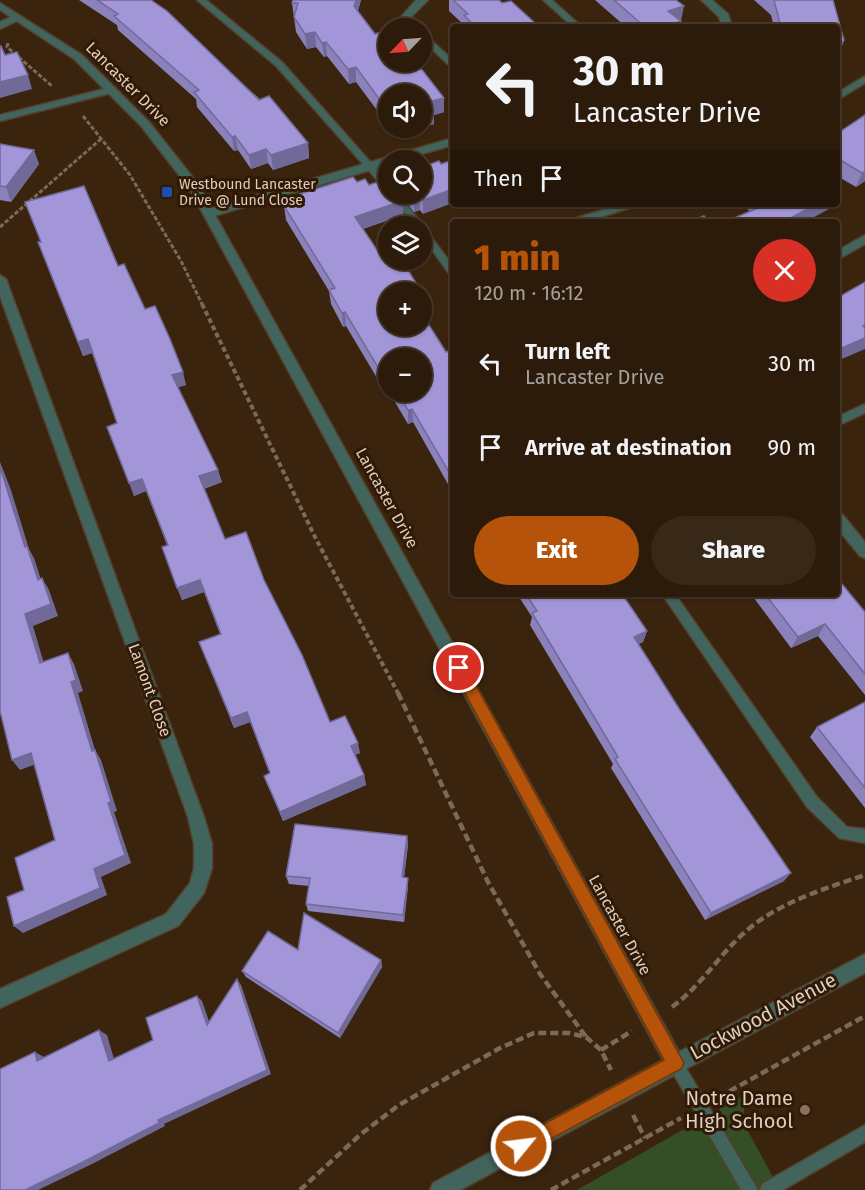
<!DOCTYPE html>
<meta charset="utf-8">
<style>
:root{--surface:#2c1b0a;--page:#382818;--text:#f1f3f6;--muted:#a6a19c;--line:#48392b;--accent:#b45309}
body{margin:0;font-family:"Fira Sans",sans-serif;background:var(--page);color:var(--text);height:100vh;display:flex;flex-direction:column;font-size:22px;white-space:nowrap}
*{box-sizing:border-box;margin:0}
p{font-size:20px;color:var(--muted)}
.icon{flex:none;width:33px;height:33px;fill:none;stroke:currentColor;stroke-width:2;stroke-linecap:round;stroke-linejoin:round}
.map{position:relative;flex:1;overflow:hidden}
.panel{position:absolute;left:450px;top:219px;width:390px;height:378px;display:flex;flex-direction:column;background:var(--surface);border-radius:6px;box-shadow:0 2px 4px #0004,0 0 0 2px var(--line)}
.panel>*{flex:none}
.guide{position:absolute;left:450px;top:24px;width:390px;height:183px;border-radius:6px;box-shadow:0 2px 4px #0004,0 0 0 2px var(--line);background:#2c1b0a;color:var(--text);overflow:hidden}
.needle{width:39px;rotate:245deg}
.buttons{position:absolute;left:378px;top:18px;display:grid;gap:12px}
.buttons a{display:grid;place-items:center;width:54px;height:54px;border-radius:50%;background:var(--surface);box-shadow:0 2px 4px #0004,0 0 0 2px var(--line);font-size:30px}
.pin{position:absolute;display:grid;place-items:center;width:51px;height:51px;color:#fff;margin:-26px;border:3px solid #fff;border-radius:50%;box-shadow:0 2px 6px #0007}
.me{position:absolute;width:66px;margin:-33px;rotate:61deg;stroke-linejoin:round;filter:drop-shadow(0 0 4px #0008)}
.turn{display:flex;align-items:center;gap:21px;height:126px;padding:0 24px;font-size:27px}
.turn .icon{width:78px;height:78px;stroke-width:2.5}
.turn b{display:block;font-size:42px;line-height:51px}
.then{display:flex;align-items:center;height:57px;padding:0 24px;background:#0003;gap:12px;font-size:22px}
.round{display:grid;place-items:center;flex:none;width:63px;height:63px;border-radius:32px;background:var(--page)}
.overview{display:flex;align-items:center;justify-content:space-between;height:102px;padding:0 24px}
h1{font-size:36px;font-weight:800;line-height:45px;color:var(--accent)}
.button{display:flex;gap:12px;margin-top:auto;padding:12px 24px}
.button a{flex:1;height:69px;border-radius:36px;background:var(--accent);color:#fff;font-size:24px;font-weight:800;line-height:69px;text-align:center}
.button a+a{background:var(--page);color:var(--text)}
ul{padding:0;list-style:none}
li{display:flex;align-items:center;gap:18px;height:84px;padding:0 24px}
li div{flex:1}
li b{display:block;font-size:22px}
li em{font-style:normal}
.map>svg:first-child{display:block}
.green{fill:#344f26}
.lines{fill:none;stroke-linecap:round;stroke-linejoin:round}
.service-casing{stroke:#553f2b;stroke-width:3}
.minor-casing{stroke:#553f2b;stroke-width:3}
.tertiary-casing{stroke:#553f2b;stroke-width:3}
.path-far2{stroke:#7d6957;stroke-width:3;stroke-dasharray:4.5 2;stroke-linecap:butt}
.path-far1{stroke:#7d6957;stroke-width:4;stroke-dasharray:5 3;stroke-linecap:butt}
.path{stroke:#7d6957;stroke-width:4.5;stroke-dasharray:8 4;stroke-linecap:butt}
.service{fill:#41655d;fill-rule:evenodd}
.minor{fill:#41655d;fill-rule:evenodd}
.tertiary{fill:#41655d;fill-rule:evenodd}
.wall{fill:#8b81bb}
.shaded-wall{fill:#716998}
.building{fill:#a296d9;stroke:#716998;stroke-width:1.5}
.route{fill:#b45309;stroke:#753606;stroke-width:1.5}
.transit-dot{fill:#1a4fb4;stroke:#311a05;stroke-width:2}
.education-dot{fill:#8d6e63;stroke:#311a05;stroke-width:2}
.labels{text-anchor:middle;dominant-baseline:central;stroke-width:6;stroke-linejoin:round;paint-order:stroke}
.far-poi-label{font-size:14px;fill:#ddcec1;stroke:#311a05;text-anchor:start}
.street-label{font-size:16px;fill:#ddcec1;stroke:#311a05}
.near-street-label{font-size:20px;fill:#ddcec1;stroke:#311a05}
.near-poi-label{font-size:20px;fill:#ddcec1;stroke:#311a05;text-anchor:end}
</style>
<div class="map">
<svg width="865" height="1190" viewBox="0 0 865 1190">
<rect width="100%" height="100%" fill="#3b240e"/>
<polygon class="green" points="744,1095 744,1124 780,1190 577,1190"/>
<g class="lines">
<defs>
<g id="service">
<polygon points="197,0 206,0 282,62 388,182 388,190 385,189 276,66"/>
<polygon points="543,0 552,0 582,27 573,27"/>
<polygon points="865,76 865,83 837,100 837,93"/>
<polygon points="112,87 115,88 115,92 0,121 0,115"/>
<polygon points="390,194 399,194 453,266 453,276 450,275 422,236 422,226 414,226"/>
<polygon points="623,204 638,204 636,206 584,222 568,222 570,220"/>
<polygon points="865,404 865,413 837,426 837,417"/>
<polygon points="662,594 675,594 817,797 847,827 865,829 865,843 839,838 807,807"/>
<polygon points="675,1055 680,1058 758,1190 741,1190 670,1068 667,1063 670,1058"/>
<polygon points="865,1125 865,1142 783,1190 760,1190 762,1184"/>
</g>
<g id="minor">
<polygon points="416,0 428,0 412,16 420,28 410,28 402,16"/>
<polygon points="701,0 712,0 728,14 732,27 722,27 719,17"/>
<polygon points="17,14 22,17 21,19 0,29 0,22"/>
<polygon points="422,32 453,60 453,69 422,40"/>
<polygon points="453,138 453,145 400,160 388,160 388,165 210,217 204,213 206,210"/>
<polygon points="865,235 865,244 837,260 837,251"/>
<polygon points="0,275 6,279 204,817 212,844 212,868 204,893 178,926 0,1008 0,989 166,914 190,883 194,868 194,844 188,817 0,296"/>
<polygon points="837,512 842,514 865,542 865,558 860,556 837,528"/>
</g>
<polygon id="tertiary" points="0,3 82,55 149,122 198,184 679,1052 865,954 865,973 460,1190 430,1190 433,1183 663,1060 189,188 141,126 74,59 0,10"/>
</defs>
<use href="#service" class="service-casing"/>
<use href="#minor" class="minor-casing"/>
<use href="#tertiary" class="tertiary-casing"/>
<g class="path-far2">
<polyline points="8,43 7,47 52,86"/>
<polyline points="83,116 130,175 181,261 203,306"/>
<polyline points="0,227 102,138"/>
</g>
<polyline class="path-far1" points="202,304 316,539 399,695"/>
<g class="path">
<polyline points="398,693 488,882 540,974 586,1037"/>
<path d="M672 1007C701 986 719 955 745 932 779 902 824 889 865 875"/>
<polyline points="601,1050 632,1031"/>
<polyline points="719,1097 865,1016"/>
<polyline points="633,1115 645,1138"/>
<polyline points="300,1190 361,1134 399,1105 500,1048 534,1033 569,1033 586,1037 601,1050 611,1070"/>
<polyline points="551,1190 681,1118"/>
</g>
<use href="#service" class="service"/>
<use href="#minor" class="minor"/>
<use href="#tertiary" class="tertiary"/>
</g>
<g class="wall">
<polygon points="79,0 151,0 308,143 309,158 273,170 268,163 251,169 238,150 234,151 197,107 196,99 118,30 117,25"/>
<polygon points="361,0 358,11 375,34 444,112 434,115 434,124 396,135 391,128 422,128 388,94 388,125 356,82 349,84 327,56 324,57 316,47 307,49 296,32 292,3"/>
<polygon points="449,0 499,0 536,24 546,27 463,27 463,24 449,11"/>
<polygon points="595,0 676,0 681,21 680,21 680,27 626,27"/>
<polygon points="754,0 833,0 844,40 839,54 837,27 774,27 771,15"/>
<polygon points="865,115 865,181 856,187 837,176 837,129 841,131"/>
<polygon points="0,144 39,164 11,202 0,200"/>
<polygon points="439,161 423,214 420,210 414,212 400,194 422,194"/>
<polygon points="353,177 357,182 365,179 369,185 386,179 388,182 388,194 397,194 402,201 403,215 363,229 385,262 395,260 402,260 425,298 425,312 422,313 422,292 388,292 388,326 422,326 422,314 446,352 453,350 453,493 413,422 408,424 389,392 422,392 422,358 388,358 388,390 383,381 380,383 346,326 343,327 331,304 329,291 286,220 284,206 301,200 300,194"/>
<polygon points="743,204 831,204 829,209 750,211 743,206"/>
<polygon points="38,242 118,266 145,309 186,385 178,387 222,482 204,489 225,539 264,580 330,722 360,753 355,755 364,775 366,785 283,821 264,776 270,774 250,722 234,728 199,642 220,634 204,592 182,600 167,545 146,491 134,496 117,423 92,353 83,356"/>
<polygon points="517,594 622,594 647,631 643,642 638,644 784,881 705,920 611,768 613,764 530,625 532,617"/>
<polygon points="751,594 837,594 865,612 865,695 818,636 791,648"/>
<polygon points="865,702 865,808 810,737 817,727"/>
<polygon points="407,836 408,845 404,877 408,886 404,922 308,911 306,904 309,886 289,884 286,876"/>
<polygon points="298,950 381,960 382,967 340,1038 246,977 242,971"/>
</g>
<g class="shaded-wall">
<polygon points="356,0 361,0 355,20 354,6"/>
<polygon points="684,6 681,21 666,26 668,11"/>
<polygon points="681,21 680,27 664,27"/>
<polygon points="315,32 316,47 307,49 305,34"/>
<polygon points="844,40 839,54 837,57 837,50"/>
<polygon points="326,42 327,56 324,57 322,43"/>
<polygon points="356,67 356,82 349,84 348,69"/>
<polygon points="28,75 32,89 0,98 0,82"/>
<polygon points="444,98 444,112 434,115 434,124 396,135 396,128 422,128 422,113 428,102"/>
<polygon points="235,136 238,150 234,151 232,137"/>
<polygon points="308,143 309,158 273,170 271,155"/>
<polygon points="266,149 268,163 251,169 249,155"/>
<polygon points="34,150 39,164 11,202 6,187"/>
<polygon points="842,161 837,175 837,165"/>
<polygon points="865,171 865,181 856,187 862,173"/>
<polygon points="453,189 453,203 423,214 423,200"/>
<polygon points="420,195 420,210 414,212 414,197"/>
<polygon points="402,201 403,215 356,231 355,217"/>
<polygon points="482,204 496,204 482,209"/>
<polygon points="817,204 831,204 829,209 805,222 783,222"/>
<polygon points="425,298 425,312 422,313 422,299"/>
<polygon points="345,312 346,326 343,327 342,313"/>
<polygon points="865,338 865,349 837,361 837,350"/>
<polygon points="88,339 93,353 83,356 78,342"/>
<polygon points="383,368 383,381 380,383 379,369"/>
<polygon points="183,372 186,385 176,388 172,375"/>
<polygon points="412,409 413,422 408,424 408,410"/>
<polygon points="0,462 11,490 29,549 34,558 45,592 38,580 25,547 0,467"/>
<polygon points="218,470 222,482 203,489 199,476"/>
<polygon points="142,479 146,491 134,496 129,483"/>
<polygon points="42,578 49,590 58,616 33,626 47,674 40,663 25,614"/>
<polygon points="200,580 204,592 182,600 177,588"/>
<polygon points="825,624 818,636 791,648 798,637"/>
<polygon points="647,631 643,642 630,648 634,637"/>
<polygon points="68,653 74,664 83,691 78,693 95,750 101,760 117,811 114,812 131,863 101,877 107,895 23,933 14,926 94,869 108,803 71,682"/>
<polygon points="247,712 250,722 234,728 231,718"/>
<polygon points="358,743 360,753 352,756 351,746"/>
<polygon points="31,753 39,763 20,770 12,760"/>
<polygon points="364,775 366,785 283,821 280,812"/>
<polygon points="407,836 408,845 403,885 402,877"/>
<polygon points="791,873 784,881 705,920 711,913"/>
<polygon points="408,878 408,886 404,922 403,915"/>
<polygon points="381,960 382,967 340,1038 338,1033"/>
<polygon points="237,979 241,985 271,1074 164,1124 165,1126 92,1164 38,1190 25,1190 158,1120"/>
<polygon points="197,996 202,1001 212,1030 207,1025"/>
<polygon points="99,1030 107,1035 116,1066 109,1061"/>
<polygon points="35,1052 44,1057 37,1061"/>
</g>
<g class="building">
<polygon points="97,0 151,0 167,11 259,100 269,96 308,143 271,155 266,149 249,155 235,136 232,137 194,92 199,90 114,16 118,14"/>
<polygon points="293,0 356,0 354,6 375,34 381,32 388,40 388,62 416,62 444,98 428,102 434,110 422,113 422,94 388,94 388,111 356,67 348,69 326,42 322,43 315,32 305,34 294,17 298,3 292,3"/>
<polygon points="453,0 499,0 502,3 511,1 536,24 543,23 546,27 475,27 464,15 468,14"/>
<polygon points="614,0 676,0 684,6 668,11 681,21 664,27 645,27"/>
<polygon points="774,0 833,0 844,40 837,50 837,27 781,27"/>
<polygon points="0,46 1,46 5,55 17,52 28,75 0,82"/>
<polygon points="865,115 865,171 862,173 842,161 837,165 837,129 841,131"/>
<polygon points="0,144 34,150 6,187 0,186"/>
<polygon points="453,160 453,189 423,200 420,195 414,197 411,194 422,194 422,167 439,161 441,164"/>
<polygon points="353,177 357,182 365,179 369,185 386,179 388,182 388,194 397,194 402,201 355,217 385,262 395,260 402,260 425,298 422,299 422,292 388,292 388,326 422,326 422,314 446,352 453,350 453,479 412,409 408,410 397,392 422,392 422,358 388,358 388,378 383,368 379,369 345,312 342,313 329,290 335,288 284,206 304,200 300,194"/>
<polygon points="84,186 118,266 124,264 145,309 155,306 170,339 183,372 172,375 218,470 199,476 225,539 246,532 264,580 302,655 330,722 345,716 358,743 351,746 364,775 280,812 264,776 270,773 247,712 231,718 199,642 221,634 200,580 177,588 162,547 168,545 142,479 129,483 107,427 117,423 88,339 78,342 38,242 41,242 25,202"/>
<polygon points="763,204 817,204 783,222 725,222 765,205"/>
<polygon points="704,216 710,222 689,222"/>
<polygon points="638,219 641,222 632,222"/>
<polygon points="865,282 865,325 863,326 865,328 865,338 837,350 837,298"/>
<polygon points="0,467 25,547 27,546 38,580 42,578 51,604 25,614 40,663 68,653 76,680 71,682 92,751 95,750 111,802 108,803 125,855 94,869 100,888 14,926 7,897 24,890 15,858 55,840 31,753 12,760 0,711"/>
<polygon points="837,578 865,612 865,674 825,624 798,637 765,594 837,594"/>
<polygon points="526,594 622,594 647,631 634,637 680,710 791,873 711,913 615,759 618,757 532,613 537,611"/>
<polygon points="865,702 865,788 817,727"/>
<polygon points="295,824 407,836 402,877 408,878 403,915 306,904 310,878 286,876"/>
<polygon points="304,913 381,960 338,1033 242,971 268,931 298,950"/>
<polygon points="237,979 267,1070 158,1120 159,1123 83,1162 25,1190 0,1190 0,1069 35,1052 37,1061 99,1030 109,1061 153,1040 146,1018 197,996 207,1025"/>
</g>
<polygon class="route" points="459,662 464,664 684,1063 681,1069 521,1155 514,1153 512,1146 514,1140 664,1060 454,673 452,668"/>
<rect class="transit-dot" x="161" y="186" width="12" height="12" rx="3"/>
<circle class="education-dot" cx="805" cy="1110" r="6"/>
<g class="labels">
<g class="far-poi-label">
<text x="179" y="184">Westbound Lancaster<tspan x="179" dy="16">Drive @ Lund Close</tspan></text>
</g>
<g class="street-label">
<text transform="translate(128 84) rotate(45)">Lancaster Drive</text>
<text transform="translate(387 498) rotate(61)">Lancaster Drive</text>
<text transform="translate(150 690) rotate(70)">Lamont Close</text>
<text transform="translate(620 925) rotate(61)">Lancaster Drive</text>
</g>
<g class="near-street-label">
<text transform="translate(763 1016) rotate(-28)">Lockwood Avenue</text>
</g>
<g class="near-poi-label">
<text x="793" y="1098">Notre Dame<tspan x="793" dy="23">High School</tspan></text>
</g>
</g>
</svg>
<div class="buttons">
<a><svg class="needle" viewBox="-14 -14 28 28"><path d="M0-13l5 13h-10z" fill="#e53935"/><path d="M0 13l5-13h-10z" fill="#a6a19c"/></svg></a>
<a><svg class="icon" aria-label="sound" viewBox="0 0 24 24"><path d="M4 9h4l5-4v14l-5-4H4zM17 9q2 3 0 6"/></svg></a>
<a><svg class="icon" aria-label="search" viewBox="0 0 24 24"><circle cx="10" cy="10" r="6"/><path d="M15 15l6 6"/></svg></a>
<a><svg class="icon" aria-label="layers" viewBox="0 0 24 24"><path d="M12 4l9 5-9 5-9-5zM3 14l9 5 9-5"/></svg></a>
<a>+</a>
<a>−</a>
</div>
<div class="pin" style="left:459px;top:668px;background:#d93025"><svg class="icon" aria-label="arrive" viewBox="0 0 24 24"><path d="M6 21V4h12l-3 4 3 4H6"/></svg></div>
<svg class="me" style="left:521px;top:1146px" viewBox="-20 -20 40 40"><circle r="17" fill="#b45309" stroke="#fff" stroke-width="3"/><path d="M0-11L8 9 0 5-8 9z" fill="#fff"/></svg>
<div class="guide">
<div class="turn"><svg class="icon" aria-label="left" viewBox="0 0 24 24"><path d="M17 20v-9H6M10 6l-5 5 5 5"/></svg><div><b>30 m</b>Lancaster Drive</div></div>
<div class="then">Then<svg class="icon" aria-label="arrive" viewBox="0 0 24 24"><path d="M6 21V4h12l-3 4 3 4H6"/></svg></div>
</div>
<section class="panel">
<div class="overview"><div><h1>1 min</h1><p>120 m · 16:12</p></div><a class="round" style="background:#d93025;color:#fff"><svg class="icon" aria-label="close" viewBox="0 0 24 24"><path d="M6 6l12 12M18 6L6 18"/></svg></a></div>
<ul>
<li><svg class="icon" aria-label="left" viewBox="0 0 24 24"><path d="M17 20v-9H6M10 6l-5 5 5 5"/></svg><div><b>Turn left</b><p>Lancaster Drive</p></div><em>30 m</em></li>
<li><svg class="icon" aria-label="arrive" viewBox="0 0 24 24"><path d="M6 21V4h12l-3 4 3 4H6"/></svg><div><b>Arrive at destination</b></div><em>90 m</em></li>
</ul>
<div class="button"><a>Exit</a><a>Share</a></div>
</section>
</div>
